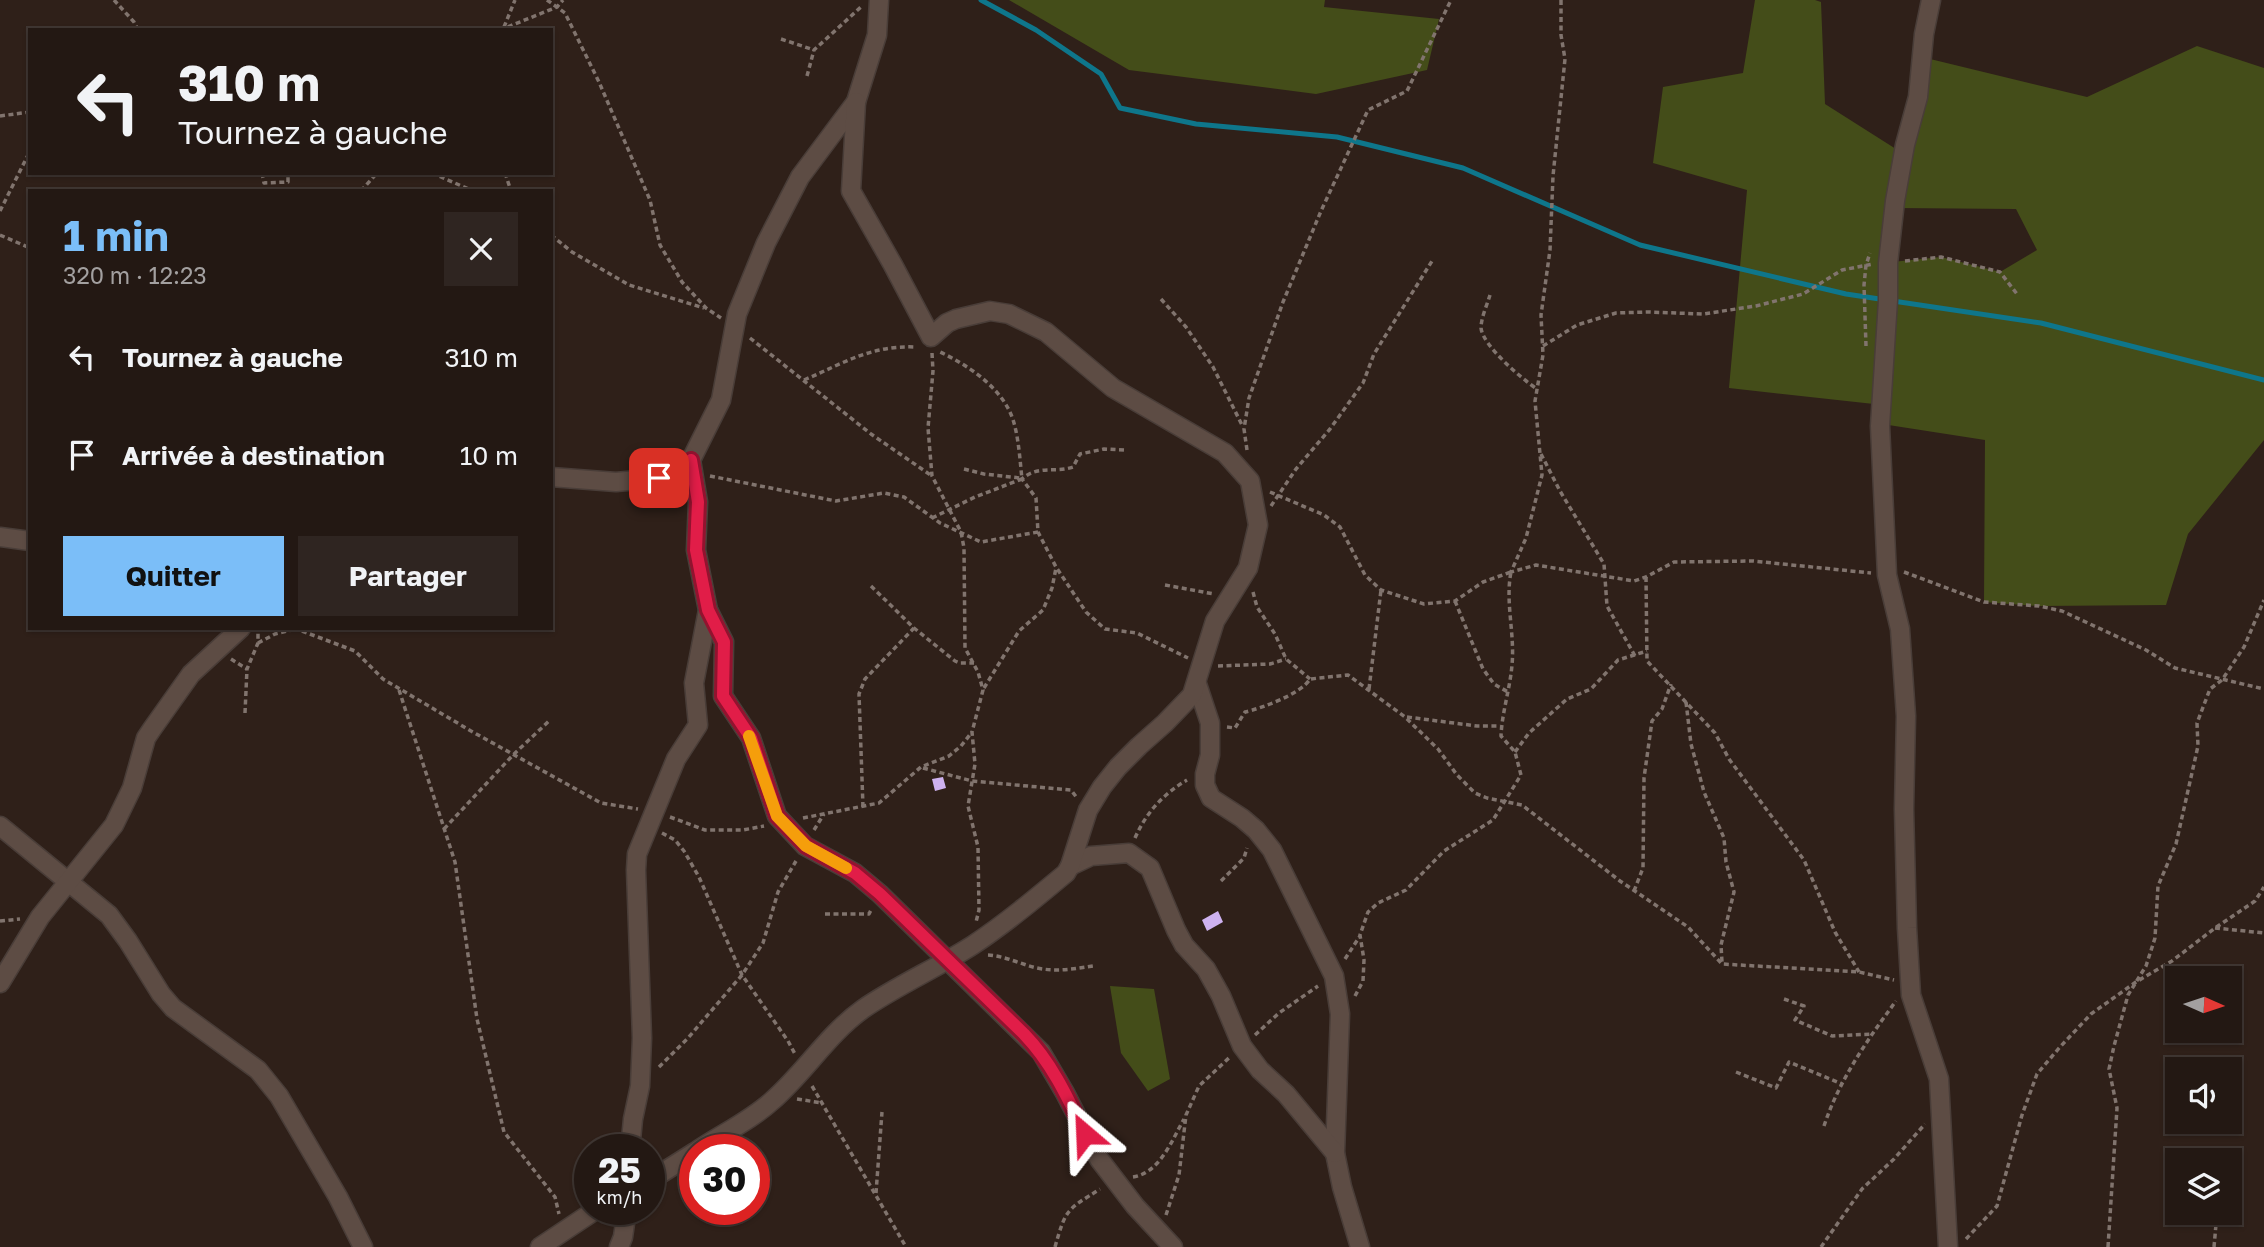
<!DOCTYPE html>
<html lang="fr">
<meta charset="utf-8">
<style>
:root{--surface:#231813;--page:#2f2521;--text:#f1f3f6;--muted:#a3a0a0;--line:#403733;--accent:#7bbef8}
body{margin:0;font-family:"Golos Text",sans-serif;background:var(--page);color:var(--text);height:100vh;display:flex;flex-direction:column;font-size:26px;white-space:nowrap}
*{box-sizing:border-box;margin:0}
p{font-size:23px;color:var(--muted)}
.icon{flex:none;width:38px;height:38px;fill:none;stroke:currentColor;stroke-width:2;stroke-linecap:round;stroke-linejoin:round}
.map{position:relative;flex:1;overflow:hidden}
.side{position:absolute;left:28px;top:189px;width:525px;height:441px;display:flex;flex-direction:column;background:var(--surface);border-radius:0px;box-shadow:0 2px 5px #0004,0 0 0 2px var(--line)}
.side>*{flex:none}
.guide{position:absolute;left:28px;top:28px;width:525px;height:147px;border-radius:0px;box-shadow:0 2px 5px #0004,0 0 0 2px var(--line);background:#231813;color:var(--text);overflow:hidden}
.needle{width:46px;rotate:93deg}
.fabs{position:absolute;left:2165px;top:966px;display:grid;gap:14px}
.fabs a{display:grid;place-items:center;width:77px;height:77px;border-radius:0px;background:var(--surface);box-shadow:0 2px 5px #0004,0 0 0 2px var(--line);font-size:35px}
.speed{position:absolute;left:574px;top:1134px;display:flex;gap:14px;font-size:35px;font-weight:700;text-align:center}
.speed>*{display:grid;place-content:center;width:91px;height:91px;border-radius:50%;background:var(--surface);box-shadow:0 2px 5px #0004,0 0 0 2px var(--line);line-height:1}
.speed small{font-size:18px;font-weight:400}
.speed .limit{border:10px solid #d22;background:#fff;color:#111}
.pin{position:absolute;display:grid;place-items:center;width:60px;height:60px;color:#fff;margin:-30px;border-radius:14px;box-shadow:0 4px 10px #0006}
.me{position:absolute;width:77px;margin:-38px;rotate:334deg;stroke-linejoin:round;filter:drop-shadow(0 0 5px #0008)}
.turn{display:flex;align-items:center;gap:24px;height:147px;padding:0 35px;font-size:32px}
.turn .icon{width:91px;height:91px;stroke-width:2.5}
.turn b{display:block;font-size:49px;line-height:60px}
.round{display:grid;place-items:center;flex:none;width:74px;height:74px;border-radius:0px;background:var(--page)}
.summary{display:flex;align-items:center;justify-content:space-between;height:119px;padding:0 35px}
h1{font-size:42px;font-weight:700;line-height:52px;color:var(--accent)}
.cta{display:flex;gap:14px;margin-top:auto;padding:14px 35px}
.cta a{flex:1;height:80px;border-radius:0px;background:var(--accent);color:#111;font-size:28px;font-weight:700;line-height:80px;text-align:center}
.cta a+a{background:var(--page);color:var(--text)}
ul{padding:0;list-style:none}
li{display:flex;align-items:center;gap:21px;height:98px;padding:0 35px}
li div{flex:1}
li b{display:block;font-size:26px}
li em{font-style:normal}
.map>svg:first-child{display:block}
.green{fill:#444d19;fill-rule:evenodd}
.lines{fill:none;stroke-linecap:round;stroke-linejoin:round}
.stream{stroke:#0e768b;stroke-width:5}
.building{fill:#ceb2f0}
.street-casing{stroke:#493d38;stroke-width:21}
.path{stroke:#81746e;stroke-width:3.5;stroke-dasharray:5 3.5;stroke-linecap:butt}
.street{stroke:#5d4c44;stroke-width:18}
.route-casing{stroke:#92132f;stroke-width:18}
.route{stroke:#e11d48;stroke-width:12}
.slow{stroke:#f59e0b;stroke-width:12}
</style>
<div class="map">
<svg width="2264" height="1247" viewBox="0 0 2264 1247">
<rect width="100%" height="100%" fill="#2f2019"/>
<g class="green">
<polygon points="1009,0 1325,0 1324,7 1439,19 1427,70 1316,94 1129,70"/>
<path d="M1755 0H1815L1821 2 1825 104 1907 156 1926 58 2087 97 2197 46 2264 68V440L2188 534 2166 605 2039 606 1984 602 1985 440 1882 424 1883 405 1729 388 1747 190 1653 163 1663 87 1743 73ZM1896 208 2016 209 2037 250 2000 272 1941 257 1892 262Z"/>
<polygon points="1110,986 1154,989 1170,1079 1148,1091 1121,1053"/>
</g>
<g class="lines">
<polyline class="stream" points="981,0 1036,30 1101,74 1120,108 1196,124 1337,137 1463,168 1640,245 1846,294 2041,323 2264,380"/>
</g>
<g class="building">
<polygon points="943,777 946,788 935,791 932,779"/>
<polygon points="1218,911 1223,922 1207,931 1202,920"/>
</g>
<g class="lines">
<defs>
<g id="street">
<polyline points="1931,0 1924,34 1918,97 1905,145 1895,201 1888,263 1888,300 1880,426 1887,575 1900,629 1906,716 1904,809 1907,928 1911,995 1939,1079 1948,1247"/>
<polyline points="551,477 616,482 659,478 676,471 691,460 721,400 737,314 766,243 800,177 856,102 877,35 879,0"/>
<polyline points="0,537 30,541"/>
<polyline points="708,610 724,642 723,696 751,738 777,816 805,846 855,873 880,894 1041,1052 1065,1093 1099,1159 1135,1206 1173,1247"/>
<polyline points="1197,684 1210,723 1210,755 1205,774 1205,785 1211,798 1242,818 1256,830 1272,850 1334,976 1340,1014 1335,1153 1342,1187 1360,1247"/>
<polyline points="0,826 109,915 128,941 161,994 173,1008 258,1070 279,1096 338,1197 363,1247"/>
<polyline points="1070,866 1091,856 1129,853 1150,868 1176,930 1184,945 1206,969 1221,996 1242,1046 1260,1070 1286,1094 1335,1153"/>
<polyline points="0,983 40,917 114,825 132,788 146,738 152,729 191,674 241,628"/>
<polyline points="630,1150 633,1119 640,1086 642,1038 636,870 637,854 676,759 698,725 694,683 708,610 696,550 698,502 691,460"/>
<path d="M698 1150C723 1133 750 1121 773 1100 805 1072 828 1034 863 1009 898 985 937 968 973 945 1006 923 1036 898 1066 873L1070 866 1088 810 1102 787 1118 767 1139 746 1165 723 1192 695 1215 621 1248 568 1258 525 1250 481 1225 453 1113 388 1046 332 1009 314 990 311 956 319 947 323 931 337 893 265 851 191 856 102"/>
<polyline points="649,1181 695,1152"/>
<polyline points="540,1247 597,1209"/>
<polyline points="619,1247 623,1237 627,1209"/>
</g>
</defs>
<use href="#street" class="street-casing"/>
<g class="path">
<polyline points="114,0 134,22 138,30"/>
<polyline points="547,0 565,13 599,82 650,200 660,245 682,282 706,308 721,318"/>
<polyline points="1561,0 1561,35 1565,59 1553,176 1550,250 1541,315 1543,355 1535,401 1542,475 1526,538 1511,572 1536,565 1634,581 1646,577 1674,562 1753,561 1871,573"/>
<polyline points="504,27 515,0"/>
<polyline points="500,30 557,7 563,0"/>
<polyline points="781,39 814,50"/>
<polyline points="807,76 814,50 862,6"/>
<polyline points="0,116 30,112"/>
<polyline points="262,173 264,183 288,182 288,173"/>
<polyline points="432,173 473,191"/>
<polyline points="505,173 511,191"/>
<polyline points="361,191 377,173"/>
<polyline points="0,211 30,151"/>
<polyline points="0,235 30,248"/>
<polyline points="551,235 572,252 629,285 704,308"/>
<polyline points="1905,261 1941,257 2000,272 2017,294"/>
<path d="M1490 295C1487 305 1481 318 1481 328 1483 346 1522 379 1537 389"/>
<polyline points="1161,299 1186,327 1213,367 1243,427"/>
<polyline points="750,338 871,434 932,476"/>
<polyline points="1543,346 1577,325 1616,313 1648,312 1703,314 1756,306 1803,294 1842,270 1873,264"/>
<polyline points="1866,346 1864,285 1866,265 1870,253"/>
<polyline points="932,353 933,371 928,428 932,476 961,532 964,548 965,648 978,672 983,690 972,732 975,764 968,806 978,847 979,910 976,922"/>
<path d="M804 380C844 363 871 345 916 347"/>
<path d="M1124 450 1104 449 1080 454 1073 467C1055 473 1037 465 1022 479L1036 498 1038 532 1056 567 1086 612 1105 629 1137 633 1188 658"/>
<polyline points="1247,450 1244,429 1249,398 1283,302 1321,211 1368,110 1407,91 1451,0"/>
<polyline points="1541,454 1560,491 1604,564 1607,606 1635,656"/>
<polyline points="964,469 984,474 1020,478"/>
<polyline points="710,476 836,501 884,493 904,497 940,523 981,542 1038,532"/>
<polyline points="1270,492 1324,515 1340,527 1365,575 1381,590 1424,604 1455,601 1483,582 1511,572"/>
<polyline points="1271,506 1296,469 1330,429 1363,383 1374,354 1432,261"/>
<path d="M932 518 975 497 1022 479C1020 461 1019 441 1014 423 1005 390 970 366 940 352"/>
<polyline points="1904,572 1984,602 2039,606 2062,611 2146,650 2175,668 2264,689"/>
<polyline points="1646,577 1647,661 1715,733 1729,759 1804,860 1835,932 1859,972"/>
<polyline points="1165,585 1214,594"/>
<polyline points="871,586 914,628 955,661 960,663 974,663"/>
<polyline points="1253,592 1257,607 1275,634 1286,659 1310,679"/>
<polyline points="1455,601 1483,669 1494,684 1508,692"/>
<polyline points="294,628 355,651 383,679 471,731 601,803 638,809"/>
<polyline points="258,643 275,634 296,629"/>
<polyline points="231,659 247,669"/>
<polyline points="1218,666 1270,664 1286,659"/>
<polyline points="984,688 1019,631 1043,610 1052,588 1056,568"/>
<polyline points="1369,689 1381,590"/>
<polyline points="399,690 455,862 477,1019 504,1132 555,1197 559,1214"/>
<polyline points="1686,702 1691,744 1704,792 1724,838 1726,862 1734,892 1721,945 1722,962"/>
<polyline points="245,713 247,669 258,643 258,633"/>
<polyline points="1407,717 1477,726 1500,726"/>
<path d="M1227 727 1235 728 1245 712C1262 708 1301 694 1310 679L1348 675 1405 717 1438 749 1457 775 1475 793 1487 798 1522 805 1620 881 1688 927 1722 964 1859 972 1894 980"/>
<polyline points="1515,752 1529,733 1567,699 1591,689 1618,660 1647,651"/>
<polyline points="923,768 972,781 1071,790 1077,798"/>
<polyline points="863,807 859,694 865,679 914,628"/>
<polyline points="670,817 705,830 743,830 764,826"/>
<polyline points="803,818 879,803 921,767 949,756 961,746 972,732"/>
<polyline points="444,829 513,755 549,721"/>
<polyline points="814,830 824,814"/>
<polyline points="662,833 675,840 684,851 699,877 742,975 788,1041 795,1054"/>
<path d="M1135 838C1146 813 1163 794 1187 780"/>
<polyline points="1221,881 1244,858 1247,848"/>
<polyline points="1634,891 1643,868 1644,778 1652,721 1662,709 1671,684"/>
<polyline points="825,914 869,914 872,908"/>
<polyline points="0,921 20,919"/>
<polyline points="2215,928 2264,933"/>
<path d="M988 955C1005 956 1020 964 1037 968 1056 972 1074 969 1093 966"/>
<polyline points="1345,959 1360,936"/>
<path d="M1355 996 1363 981 1364 960 1360 935 1368 912 1378 903 1406 890 1444 851 1493 820 1521 775 1515 752 1501 736C1502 712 1510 689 1512 665 1515 634 1505 602 1511 572"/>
<polyline points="1784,999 1804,1006 1795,1020 1832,1036 1872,1034"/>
<polyline points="1255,1035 1279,1013 1318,986"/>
<polyline points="659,1067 688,1038 742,975 763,943 778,892 796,861"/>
<polyline points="1736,1072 1776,1088 1789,1062 1842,1084"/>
<polyline points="812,1086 906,1247"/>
<polyline points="797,1099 822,1103"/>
<path d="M1824 1126C1839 1080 1868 1039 1896 1001"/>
<polyline points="2222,1160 2222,1158"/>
<path d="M1133 1177C1160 1173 1172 1140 1184 1119"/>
<polyline points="876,1193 882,1112"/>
<polyline points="1166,1215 1179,1175 1186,1115 1199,1086 1231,1056"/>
<polyline points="1966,1239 1997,1206 2022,1115 2037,1074 2060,1047 2091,1014 2136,982 2172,961 2215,928 2255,901 2264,887"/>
<path d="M1055 1247C1066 1208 1067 1210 1100 1189"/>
<polyline points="1821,1247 1862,1189 1894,1159 1925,1124"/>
<polyline points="2108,1247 2117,1108 2109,1069 2114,1046 2128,995 2146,966 2155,938 2158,886 2176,844 2198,746 2197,723 2210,689 2222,680 2244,647 2264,600"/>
<polyline points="2214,1247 2217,1213"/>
</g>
<use href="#street" class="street"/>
</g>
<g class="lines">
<defs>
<path id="route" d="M659 478 676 471 691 460 698 502 696 550 708 610 724 642 723 696 751 738 777 816 806 846 855 873 880 894 1024 1034C1052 1063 1068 1098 1085 1134"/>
</defs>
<use href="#route" class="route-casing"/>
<use href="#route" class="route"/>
<polyline class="slow" points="749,736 777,816 806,846 846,868"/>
</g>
</svg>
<div class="fabs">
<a><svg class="needle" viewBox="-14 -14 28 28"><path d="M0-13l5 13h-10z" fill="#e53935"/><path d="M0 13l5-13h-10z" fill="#a3a0a0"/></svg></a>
<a><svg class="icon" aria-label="sound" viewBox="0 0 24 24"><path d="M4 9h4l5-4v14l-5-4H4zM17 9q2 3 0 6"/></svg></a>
<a><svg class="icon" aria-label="layers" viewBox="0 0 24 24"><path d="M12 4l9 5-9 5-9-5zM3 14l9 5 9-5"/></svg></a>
</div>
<div class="speed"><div>25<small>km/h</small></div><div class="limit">30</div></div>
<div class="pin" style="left:659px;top:478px;background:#d93025"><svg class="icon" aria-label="arrive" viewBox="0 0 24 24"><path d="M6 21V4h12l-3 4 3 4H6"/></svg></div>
<svg class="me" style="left:1085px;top:1134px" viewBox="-20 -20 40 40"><path d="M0-17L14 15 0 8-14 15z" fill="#e11d48" stroke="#fff" stroke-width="4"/></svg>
<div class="guide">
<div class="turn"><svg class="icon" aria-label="left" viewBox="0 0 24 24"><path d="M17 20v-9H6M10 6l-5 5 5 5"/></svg><div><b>310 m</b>Tournez à gauche</div></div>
</div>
<section class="side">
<div class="summary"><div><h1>1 min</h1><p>320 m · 12:23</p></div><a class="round"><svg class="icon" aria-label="close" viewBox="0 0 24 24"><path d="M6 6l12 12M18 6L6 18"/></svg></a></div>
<ul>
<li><svg class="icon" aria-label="left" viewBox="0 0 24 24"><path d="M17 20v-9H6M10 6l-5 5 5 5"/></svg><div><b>Tournez à gauche</b></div><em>310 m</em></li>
<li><svg class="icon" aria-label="arrive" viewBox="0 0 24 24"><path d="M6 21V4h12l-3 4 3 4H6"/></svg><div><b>Arrivée à destination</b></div><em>10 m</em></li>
</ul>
<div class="cta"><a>Quitter</a><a>Partager</a></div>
</section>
</div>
